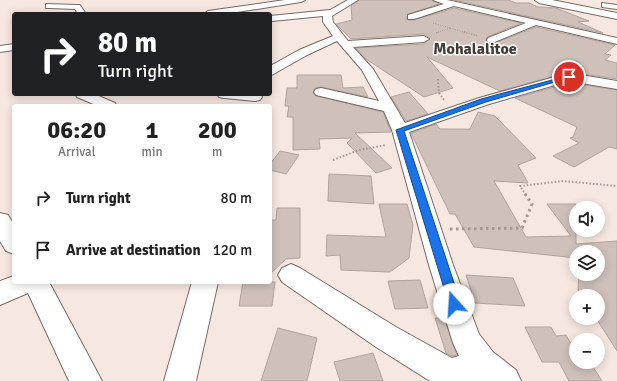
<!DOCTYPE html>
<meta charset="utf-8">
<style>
:root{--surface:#fff;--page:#f6f6f6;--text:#222;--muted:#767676}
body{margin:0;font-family:Signika,sans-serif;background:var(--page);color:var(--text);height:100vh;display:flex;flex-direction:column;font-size:15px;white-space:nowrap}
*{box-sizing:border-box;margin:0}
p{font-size:13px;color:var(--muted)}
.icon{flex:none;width:22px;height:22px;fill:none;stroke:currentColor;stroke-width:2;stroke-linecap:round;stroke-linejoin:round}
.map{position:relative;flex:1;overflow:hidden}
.side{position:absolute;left:12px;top:104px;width:260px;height:180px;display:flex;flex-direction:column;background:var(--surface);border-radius:4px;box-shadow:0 2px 10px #0003}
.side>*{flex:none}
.banner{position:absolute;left:12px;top:12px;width:260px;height:84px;border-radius:4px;box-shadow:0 2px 10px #0003;background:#202124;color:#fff;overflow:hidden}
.tools{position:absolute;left:569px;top:201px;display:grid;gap:8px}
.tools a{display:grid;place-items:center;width:36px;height:36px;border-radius:50%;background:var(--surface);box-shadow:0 2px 10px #0003;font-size:20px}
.pin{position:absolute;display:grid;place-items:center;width:34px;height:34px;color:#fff;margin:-17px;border:2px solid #fff;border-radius:50%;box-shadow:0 1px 4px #0007}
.me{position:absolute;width:44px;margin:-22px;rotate:341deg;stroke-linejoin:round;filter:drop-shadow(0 0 3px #0008)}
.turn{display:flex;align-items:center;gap:14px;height:84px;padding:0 20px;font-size:18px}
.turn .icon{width:52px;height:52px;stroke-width:2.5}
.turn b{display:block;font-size:28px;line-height:34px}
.eta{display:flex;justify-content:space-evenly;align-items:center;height:68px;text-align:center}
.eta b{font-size:24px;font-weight:800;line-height:28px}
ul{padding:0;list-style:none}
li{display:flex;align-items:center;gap:12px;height:52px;padding:0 20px}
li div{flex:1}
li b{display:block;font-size:15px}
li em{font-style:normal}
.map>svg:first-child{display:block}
.building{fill:#cfc0ba;stroke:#b1a39d}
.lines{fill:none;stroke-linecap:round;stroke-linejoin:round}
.minor-casing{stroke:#796b66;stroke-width:2}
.major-casing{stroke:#796b66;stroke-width:2}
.path-far3{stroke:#a59994;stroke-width:1;stroke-dasharray:1 1.5;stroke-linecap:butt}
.path-far2{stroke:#a59994;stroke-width:1.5;stroke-dasharray:1 1.5;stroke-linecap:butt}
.path-far1{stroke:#a59994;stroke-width:2;stroke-dasharray:1.5 2;stroke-linecap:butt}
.path{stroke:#a59994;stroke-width:3;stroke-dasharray:2.5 3.5;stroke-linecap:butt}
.minor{fill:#fff;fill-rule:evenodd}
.major{fill:#fff;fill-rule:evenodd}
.route{fill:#1a73e8;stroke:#114b97}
.labels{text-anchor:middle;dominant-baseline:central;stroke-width:3;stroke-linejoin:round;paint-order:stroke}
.far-district-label{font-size:16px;font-weight:bold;fill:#463a35;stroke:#fff}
</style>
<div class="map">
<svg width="617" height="381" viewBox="0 0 617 381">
<rect width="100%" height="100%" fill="#f7e7e1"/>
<g class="building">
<polygon points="359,0 432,0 439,4 408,14 406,19 408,20 414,20 454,8 521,23 487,37 486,39 487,43 492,44 536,27 615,45 605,54 611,55 605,60 617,63 617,79 569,72 500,91 427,57 453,88 424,97 366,59 356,48 424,44 430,38 424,34 351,39 336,24 352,20 351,6"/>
<polygon points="454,0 508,0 516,3 529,3 538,7 556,8 589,21 578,22 603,33"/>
<polygon points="297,75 341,75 343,88 363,87 368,97 321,87 315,88 313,93 316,96 383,112 391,132 355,133 392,168 376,173 347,143 352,138 319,139 320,149 293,150 293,117 287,117 289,106 285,106 287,88 297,88"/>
<polygon points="569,83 617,90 617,149 609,147 574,167 553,156 579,143 570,138 573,137 577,127 515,98"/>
<polygon points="409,92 428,114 406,121 391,97"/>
<polygon points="478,112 495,116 536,158 518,165 528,183 494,181 526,237 571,236 547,204 576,204 576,244 617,241 617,351 596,318 598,318 598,296 581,296 578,290 579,274 598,274 598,252 576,252 576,258 474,247 455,214 450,214 411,133 436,124 440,129 470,129"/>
<polygon points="280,151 299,155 286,174 270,170 270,164"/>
<polygon points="329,174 371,176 374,204 328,201"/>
<polygon points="379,204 407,204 413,225 409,258 390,272 341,270 340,255 326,256 327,235 386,237"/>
<polygon points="277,208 300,208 300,258 286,259 270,274 270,220 276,220"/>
<polygon points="466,275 513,278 525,306 475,303"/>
<polygon points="420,280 428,308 395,309 388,281"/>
<polygon points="243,282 275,282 272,306 239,306"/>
<polygon points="435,318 444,318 457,355 452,356 446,353"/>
<polygon points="525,327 551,327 556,336 566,335 576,353 576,362 590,362 602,381 569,381 559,362 542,362"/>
<polygon points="278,328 317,338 307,381 261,381"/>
<polygon points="373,353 383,381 340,381 334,362"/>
</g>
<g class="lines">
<defs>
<g id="minor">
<polygon points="285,0 305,0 301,2 225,14 204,14 208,11"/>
<polygon points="348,0 358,0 332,16 333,22 348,41 424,36 429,39 424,42 353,47 373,69 405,123 479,98 569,73 617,81 617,89 569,81 489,104 409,132 453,265 479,334 493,352 516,370 521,381 430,381 376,347 282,282 278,275 282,268 291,264 300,268 396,327 452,358 459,356 453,343 429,265 392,130 384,111 316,95 314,92 316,89 321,88 379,101 362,70 337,41 307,55 270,76 270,66 274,64 299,50 333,36 323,22 323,16 272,21 270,20 270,16 330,10"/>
<polygon points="433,0 447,0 617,38 617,44 536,25 492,43 488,42 487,40 488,38 526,23 454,6 414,19 408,19 408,15 444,4"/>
<polygon points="602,3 617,5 617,9 602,7"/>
<polygon points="46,4 77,5 80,5 86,14 78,14 75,9 49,8 46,8"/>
<polygon points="14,44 14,50 0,52 0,46"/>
<polygon points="75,94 94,94 115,103 117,106 98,106 77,97"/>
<polygon points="217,94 260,94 262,97 260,100 255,101 224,98 219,97"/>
<polygon points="0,213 8,215 14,225 14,254 6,251 0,241"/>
<polygon points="14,276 14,282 49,282 102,381 69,381 28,293 0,305 0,281"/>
<polygon points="192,282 218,282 196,381 164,381"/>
</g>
<polygon id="major" points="535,0 552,0 617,13 617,19 539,3"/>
</defs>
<use href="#minor" class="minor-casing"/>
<use href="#major" class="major-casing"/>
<g class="path-far3">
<polyline points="433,23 450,28 436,33"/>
<polyline points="450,28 467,33"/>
</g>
<g class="path-far2">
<polyline points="464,32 478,36"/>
<polyline points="436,33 439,32"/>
</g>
<g class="path-far1">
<polyline points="438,79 439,93 444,100"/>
<polyline points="333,160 359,150 386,145"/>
<polyline points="524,192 520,186 563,181 617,186"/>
</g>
<polyline class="path" points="450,229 522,228 532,204 523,191"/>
<use href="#minor" class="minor"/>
<use href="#major" class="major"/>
</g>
<polygon class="route" points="567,76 572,77 486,102 404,131 461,304 459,308 454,310 450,308 396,130 481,99"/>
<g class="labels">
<g class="far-district-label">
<text x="475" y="49">Mohalalitoe</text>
</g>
</g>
</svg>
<div class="tools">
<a><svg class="icon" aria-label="sound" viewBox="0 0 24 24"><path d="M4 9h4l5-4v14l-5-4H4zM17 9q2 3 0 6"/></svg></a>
<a><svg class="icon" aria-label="layers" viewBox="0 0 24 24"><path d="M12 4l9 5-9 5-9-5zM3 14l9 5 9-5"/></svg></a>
<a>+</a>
<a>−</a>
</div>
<div class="pin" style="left:569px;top:77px;background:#d93025"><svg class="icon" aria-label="arrive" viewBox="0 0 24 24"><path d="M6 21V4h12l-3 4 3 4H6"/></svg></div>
<svg class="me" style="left:454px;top:304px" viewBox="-20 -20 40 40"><circle r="19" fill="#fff"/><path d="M0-13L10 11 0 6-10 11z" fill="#1a73e8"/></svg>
<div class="banner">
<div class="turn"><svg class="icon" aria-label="right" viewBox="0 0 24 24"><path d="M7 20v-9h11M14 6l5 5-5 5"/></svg><div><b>80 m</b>Turn right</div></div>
</div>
<section class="side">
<div class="eta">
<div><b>06:20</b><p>Arrival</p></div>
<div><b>1</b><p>min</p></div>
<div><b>200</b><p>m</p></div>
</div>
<ul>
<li><svg class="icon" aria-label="right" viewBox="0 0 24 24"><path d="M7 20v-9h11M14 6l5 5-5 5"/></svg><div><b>Turn right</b></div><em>80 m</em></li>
<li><svg class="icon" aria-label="arrive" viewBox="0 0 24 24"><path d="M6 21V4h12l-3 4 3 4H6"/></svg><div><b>Arrive at destination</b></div><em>120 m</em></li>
</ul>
</section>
</div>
